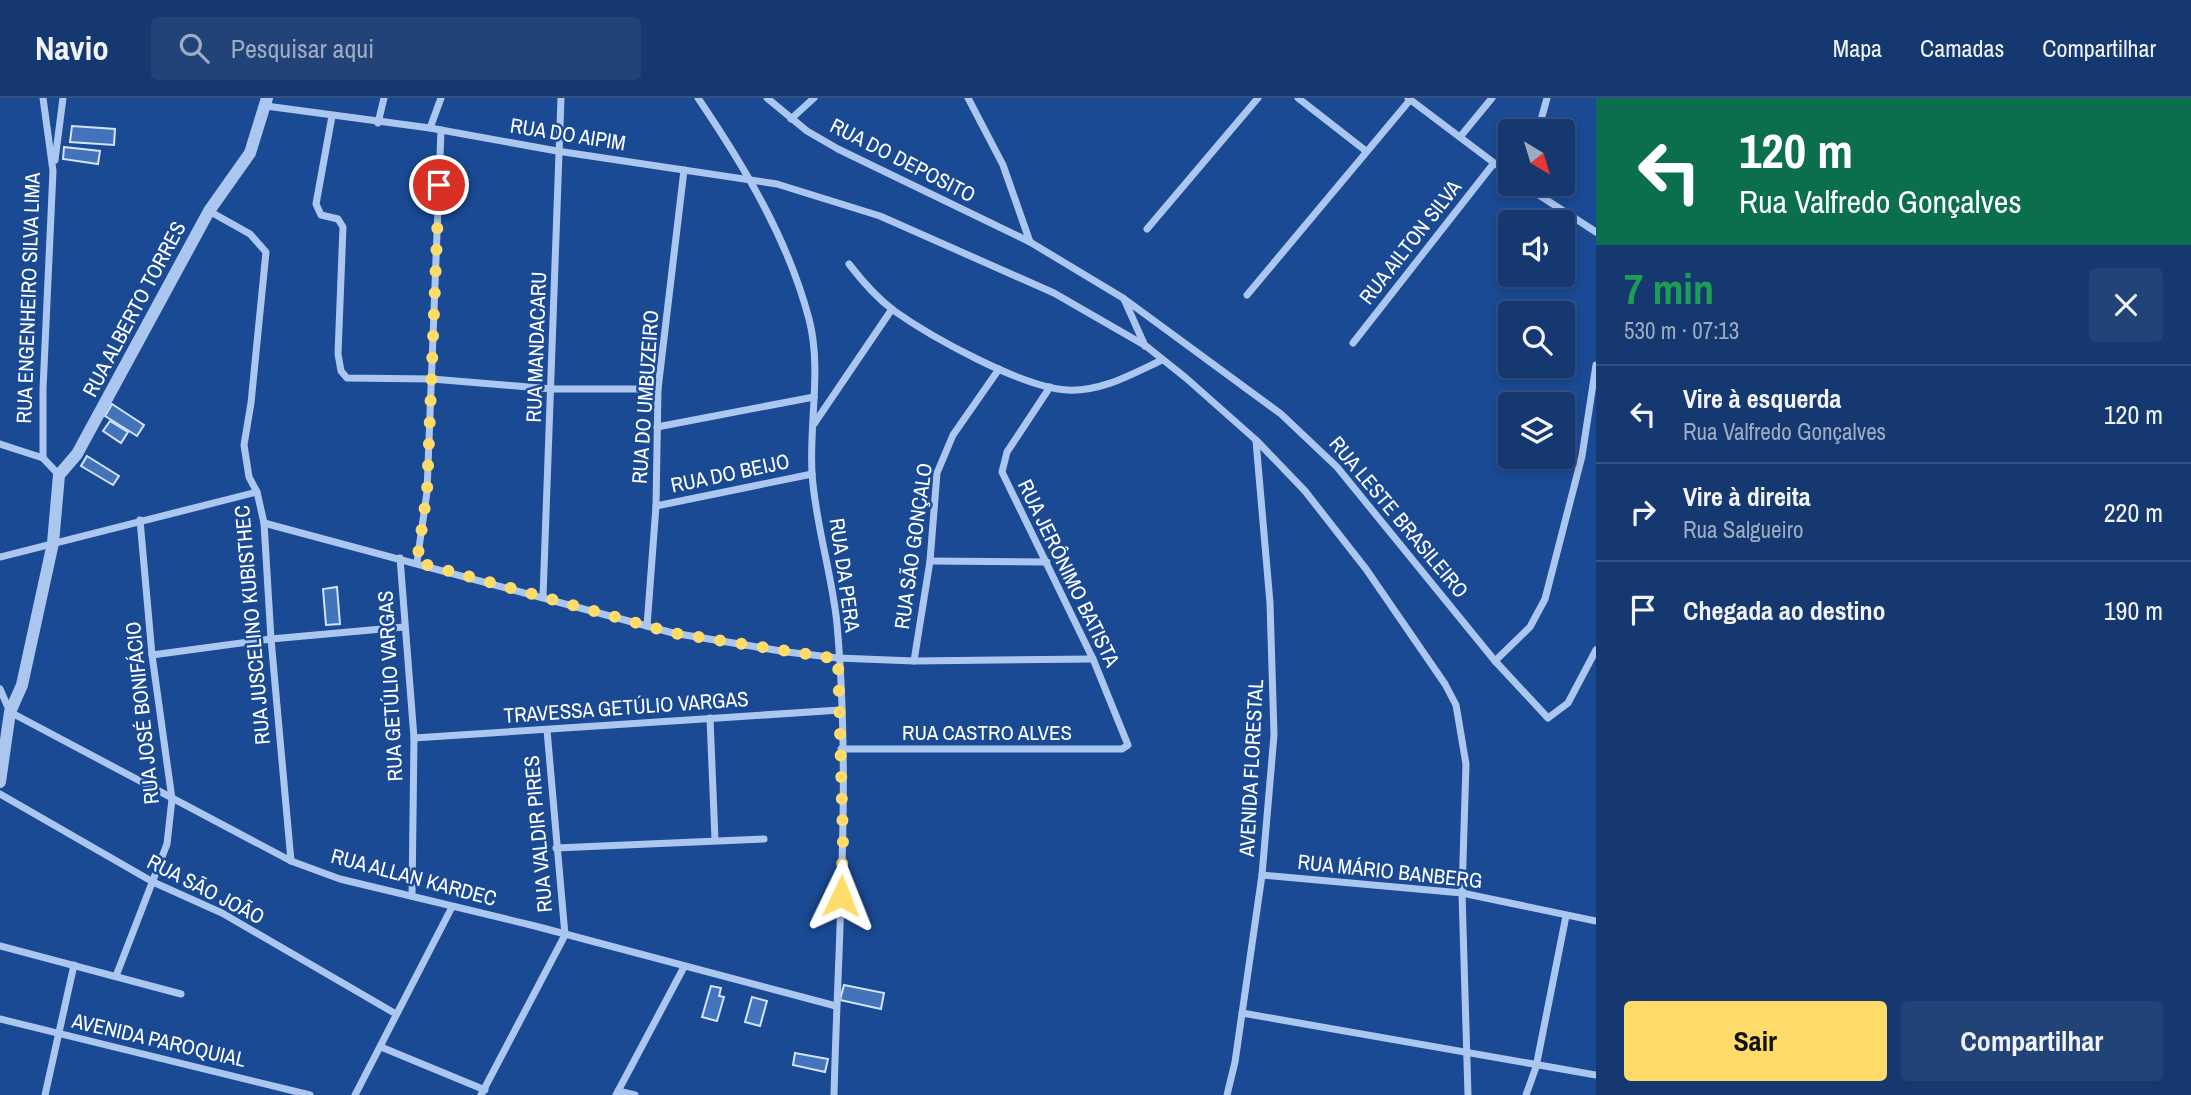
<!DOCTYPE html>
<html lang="pt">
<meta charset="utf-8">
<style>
:root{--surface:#14386f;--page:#214377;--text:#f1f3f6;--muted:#9dacc3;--line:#335282;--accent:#ffdb6a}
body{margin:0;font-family:"Archivo Narrow",sans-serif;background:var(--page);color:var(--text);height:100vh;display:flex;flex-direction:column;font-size:26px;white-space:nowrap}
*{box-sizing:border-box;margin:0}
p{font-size:23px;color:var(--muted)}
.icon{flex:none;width:38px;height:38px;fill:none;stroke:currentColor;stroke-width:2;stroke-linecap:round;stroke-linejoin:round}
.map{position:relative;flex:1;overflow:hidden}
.drawer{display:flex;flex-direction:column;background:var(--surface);width:595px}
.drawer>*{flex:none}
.hud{background:#0b6e4f;color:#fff;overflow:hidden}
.needle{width:46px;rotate:142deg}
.buttons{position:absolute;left:1498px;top:21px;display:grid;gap:14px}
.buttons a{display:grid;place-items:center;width:77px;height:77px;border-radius:7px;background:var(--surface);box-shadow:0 4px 10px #0003,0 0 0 2px var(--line);font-size:35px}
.pin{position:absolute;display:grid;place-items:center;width:60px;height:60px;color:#fff;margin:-30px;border:4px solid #fff;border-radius:50%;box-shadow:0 2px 7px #0007}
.me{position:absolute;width:77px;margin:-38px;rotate:2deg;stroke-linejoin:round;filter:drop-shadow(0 0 5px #0008)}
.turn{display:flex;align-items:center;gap:24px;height:147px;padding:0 28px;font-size:32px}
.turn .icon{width:91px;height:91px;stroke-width:2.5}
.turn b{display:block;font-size:49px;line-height:60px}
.round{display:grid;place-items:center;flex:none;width:74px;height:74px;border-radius:7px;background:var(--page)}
.head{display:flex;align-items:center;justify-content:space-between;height:119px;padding:0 28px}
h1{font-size:42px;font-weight:800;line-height:52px;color:#1e9e55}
.action{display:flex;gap:14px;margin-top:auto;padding:14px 28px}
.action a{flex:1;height:80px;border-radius:7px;background:var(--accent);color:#111;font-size:28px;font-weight:800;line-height:80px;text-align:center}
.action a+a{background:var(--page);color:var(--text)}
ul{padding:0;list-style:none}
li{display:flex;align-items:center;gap:21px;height:98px;padding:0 28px;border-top:2px solid var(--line)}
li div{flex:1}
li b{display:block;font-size:26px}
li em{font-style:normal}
header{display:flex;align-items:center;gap:42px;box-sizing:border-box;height:98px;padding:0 35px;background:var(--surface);border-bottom:2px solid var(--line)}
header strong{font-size:33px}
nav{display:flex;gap:38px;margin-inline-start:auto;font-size:24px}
.search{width:490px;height:63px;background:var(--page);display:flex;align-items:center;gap:18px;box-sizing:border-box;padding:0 24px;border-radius:7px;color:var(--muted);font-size:26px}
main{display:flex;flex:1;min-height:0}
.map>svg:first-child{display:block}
.building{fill:#4373bb;stroke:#d2e3fb;stroke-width:2}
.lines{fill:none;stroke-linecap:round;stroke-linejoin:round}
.minor{stroke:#acc7ef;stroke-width:7}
.tertiary{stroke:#acc7ef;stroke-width:12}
.route{stroke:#ffdb6a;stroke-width:12;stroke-dasharray:0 21.6}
.labels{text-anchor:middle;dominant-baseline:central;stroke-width:5;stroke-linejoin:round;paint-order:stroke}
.street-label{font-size:21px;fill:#fff;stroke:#1a4a94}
</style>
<header>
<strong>Navio</strong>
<div class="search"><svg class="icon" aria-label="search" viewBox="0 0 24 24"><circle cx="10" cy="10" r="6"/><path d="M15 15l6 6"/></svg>Pesquisar aqui</div>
<nav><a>Mapa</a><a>Camadas</a><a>Compartilhar</a></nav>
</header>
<main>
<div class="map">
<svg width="1596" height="997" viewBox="0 0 1596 997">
<rect width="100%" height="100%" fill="#1a4a94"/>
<g class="building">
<polygon points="72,28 115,31 114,47 70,44"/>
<polygon points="64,49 100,53 98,66 63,61"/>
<polygon points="112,306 144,327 137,338 105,318"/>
<polygon points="110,323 128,334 121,345 103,333"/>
<polygon points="87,358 119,378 113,387 81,368"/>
<polygon points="337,489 340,526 326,527 323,491"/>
<polygon points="844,887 884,895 881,911 840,902"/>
<polygon points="711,888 721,890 719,898 724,899 717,923 702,919"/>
<polygon points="752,899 767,903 760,928 745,924"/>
<polygon points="795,955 828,961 825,974 793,967"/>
</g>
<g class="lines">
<g class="minor">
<path d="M698 0C744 68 788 141 809 221 822 270 809 325 812 375 815 425 832 475 837 526 851 682 838 840 834 997"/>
<polyline points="767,0 807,33 838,51 1030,144 1123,200 1281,316 1337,369 1495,563 1548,620 1568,605 1596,552"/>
<polyline points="968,0 1003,67 1030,144"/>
<polyline points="1298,0 1366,53"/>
<polyline points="1408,0 1510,77"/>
<polyline points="266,8 430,30 557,53 777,86 880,118 1054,195 1146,248 1186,280 1256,342 1305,393 1366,471 1445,586 1456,607 1466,666 1462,795 1468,997"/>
<polyline points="332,18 316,106 321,117 338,121 343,129 338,256 341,273 347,280 432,281 552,291 658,291"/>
<polyline points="791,21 814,0"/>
<polyline points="378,25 384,0"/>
<polyline points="430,30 441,0"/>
<polyline points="1538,33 1547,0"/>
<polyline points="1460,39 1492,0"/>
<polyline points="55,62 63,0"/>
<polyline points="1522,86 1596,134"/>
<polyline points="209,113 250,136 266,154 251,305 244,347 249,379 257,394 264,425 271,541 291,763"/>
<polyline points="1147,131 1258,0"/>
<path d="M849 166C862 183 876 199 893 212 931 239 1021 289 1067 292 1101 294 1132 276 1162 262"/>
<polyline points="1247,197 1410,2"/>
<polyline points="1124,201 1145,248"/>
<polyline points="1353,245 1494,65"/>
<polyline points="814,326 892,211"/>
<polyline points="657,329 814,299"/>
<polyline points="0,346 43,360 59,377"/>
<polyline points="43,360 43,291 53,73 43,0"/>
<polyline points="656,408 812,376"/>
<polyline points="264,425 673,535 787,554 838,560 914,563 1093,561"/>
<polyline points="0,459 257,394"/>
<polyline points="400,460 414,640 412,798"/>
<polyline points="930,463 1047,464"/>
<polyline points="417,464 427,394 441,32"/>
<polyline points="543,499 561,0"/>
<polyline points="647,528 656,408 658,291 684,72"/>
<polyline points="152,557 271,541 404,529"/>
<polyline points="914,563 930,463 937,375 953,337 999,271"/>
<polyline points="1495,563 1530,529 1545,501 1582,358 1596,267"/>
<polyline points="0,591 10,614 291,763 340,781 535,828 836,908"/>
<polyline points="710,620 715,742"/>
<polyline points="414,640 840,612"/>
<polyline points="841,651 1122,651 1128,647 1093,561 1002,374 1007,354 1050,289"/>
<polyline points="0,696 153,784 222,815 396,916"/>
<polyline points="556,750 764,741"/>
<polyline points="1262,777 1462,795 1596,823"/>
<polyline points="0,848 181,896"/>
<polyline points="116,878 167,746 172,701 152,557 140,422"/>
<polyline points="1242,915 1596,977"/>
<polyline points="0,921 310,997"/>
<polyline points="381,949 485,992"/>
<polyline points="618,993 635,997"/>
<polyline points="45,997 74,867"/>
<polyline points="355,997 452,809"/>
<polyline points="481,997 565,837 547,632"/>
<polyline points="616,997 684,869"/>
<polyline points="1227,997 1235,964 1262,777 1274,637 1270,505 1256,343"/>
<polyline points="1526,997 1536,969 1566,818"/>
</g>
<polyline class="tertiary" points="0,684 10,614 22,587 53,445 59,377 77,356 209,113 250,55 267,0"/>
</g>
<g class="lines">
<polyline class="route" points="439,87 427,394 417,464 673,535 838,561 843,743 841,798"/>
</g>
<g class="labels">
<g class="street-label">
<text transform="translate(568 36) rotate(9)">RUA DO AIPIM</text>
<text transform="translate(903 62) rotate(27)">RUA DO DEPOSITO</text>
<text transform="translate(1410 144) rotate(-52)">RUA AILTON SILVA</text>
<text transform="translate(28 200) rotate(-88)">RUA ENGENHEIRO SILVA LIMA</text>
<text transform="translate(134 211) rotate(-62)">RUA ALBERTO TORRES</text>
<text transform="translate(536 249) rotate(-88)">RUA MANDACARU</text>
<text transform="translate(645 299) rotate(-86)">RUA DO UMBUZEIRO</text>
<text transform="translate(730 375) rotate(-12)">RUA DO BEIJO</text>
<text transform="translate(1399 419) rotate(50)">RUA LESTE BRASILEIRO</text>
<text transform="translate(913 448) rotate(-82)">RUA SÃO GONÇALO</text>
<text transform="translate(1069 475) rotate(64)">RUA JERÔNIMO BATISTA</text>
<text transform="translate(845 477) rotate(82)">RUA DA PERA</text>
<text transform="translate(252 527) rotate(-95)">RUA JUSCELINO KUBISTHEC</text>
<text transform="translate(390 588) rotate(-93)">RUA GETÚLIO VARGAS</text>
<text transform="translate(626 609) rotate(-4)">TRAVESSA GETÚLIO VARGAS</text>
<text transform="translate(142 615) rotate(-96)">RUA JOSÉ BONIFÁCIO</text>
<text x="987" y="634">RUA CASTRO ALVES</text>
<text transform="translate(1251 670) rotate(-87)">AVENIDA FLORESTAL</text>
<text transform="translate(538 736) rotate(-95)">RUA VALDIR PIRES</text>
<text transform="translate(1390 773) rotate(6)">RUA MÁRIO BANBERG</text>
<text transform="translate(414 779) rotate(15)">RUA ALLAN KARDEC</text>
<text transform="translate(206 791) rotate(27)">RUA SÃO JOÃO</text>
<text transform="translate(159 942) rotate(13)">AVENIDA PAROQUIAL</text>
</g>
</g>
</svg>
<div class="buttons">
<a><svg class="needle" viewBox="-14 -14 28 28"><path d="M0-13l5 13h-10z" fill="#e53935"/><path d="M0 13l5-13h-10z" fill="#9dacc3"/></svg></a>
<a><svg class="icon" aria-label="sound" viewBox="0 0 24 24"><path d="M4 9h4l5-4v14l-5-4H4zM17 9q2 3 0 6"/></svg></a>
<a><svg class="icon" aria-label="search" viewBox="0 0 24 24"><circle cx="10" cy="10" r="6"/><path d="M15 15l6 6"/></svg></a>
<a><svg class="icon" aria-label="layers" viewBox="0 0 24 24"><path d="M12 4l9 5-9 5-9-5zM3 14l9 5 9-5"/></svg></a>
</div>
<div class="pin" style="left:439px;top:87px;background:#d93025"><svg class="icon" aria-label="arrive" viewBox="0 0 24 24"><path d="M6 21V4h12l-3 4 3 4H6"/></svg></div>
<svg class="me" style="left:841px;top:798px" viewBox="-20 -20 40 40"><path d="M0-17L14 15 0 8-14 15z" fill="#ffdb6a" stroke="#fff" stroke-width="4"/></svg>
</div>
<section class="drawer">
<div class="hud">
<div class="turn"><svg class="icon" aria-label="left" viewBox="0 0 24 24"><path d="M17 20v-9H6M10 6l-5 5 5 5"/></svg><div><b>120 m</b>Rua Valfredo Gonçalves</div></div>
</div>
<div class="head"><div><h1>7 min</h1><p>530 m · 07:13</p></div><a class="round"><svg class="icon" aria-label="close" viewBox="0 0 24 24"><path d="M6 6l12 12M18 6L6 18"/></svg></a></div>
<ul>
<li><svg class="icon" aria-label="left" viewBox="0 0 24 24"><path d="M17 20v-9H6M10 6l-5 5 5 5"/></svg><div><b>Vire à esquerda</b><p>Rua Valfredo Gonçalves</p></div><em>120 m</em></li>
<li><svg class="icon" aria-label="right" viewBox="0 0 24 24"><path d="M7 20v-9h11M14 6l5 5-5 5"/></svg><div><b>Vire à direita</b><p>Rua Salgueiro</p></div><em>220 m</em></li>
<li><svg class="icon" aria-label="arrive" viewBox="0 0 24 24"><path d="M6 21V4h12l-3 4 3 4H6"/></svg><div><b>Chegada ao destino</b></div><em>190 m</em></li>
</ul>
<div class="action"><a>Sair</a><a>Compartilhar</a></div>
</section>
</main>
